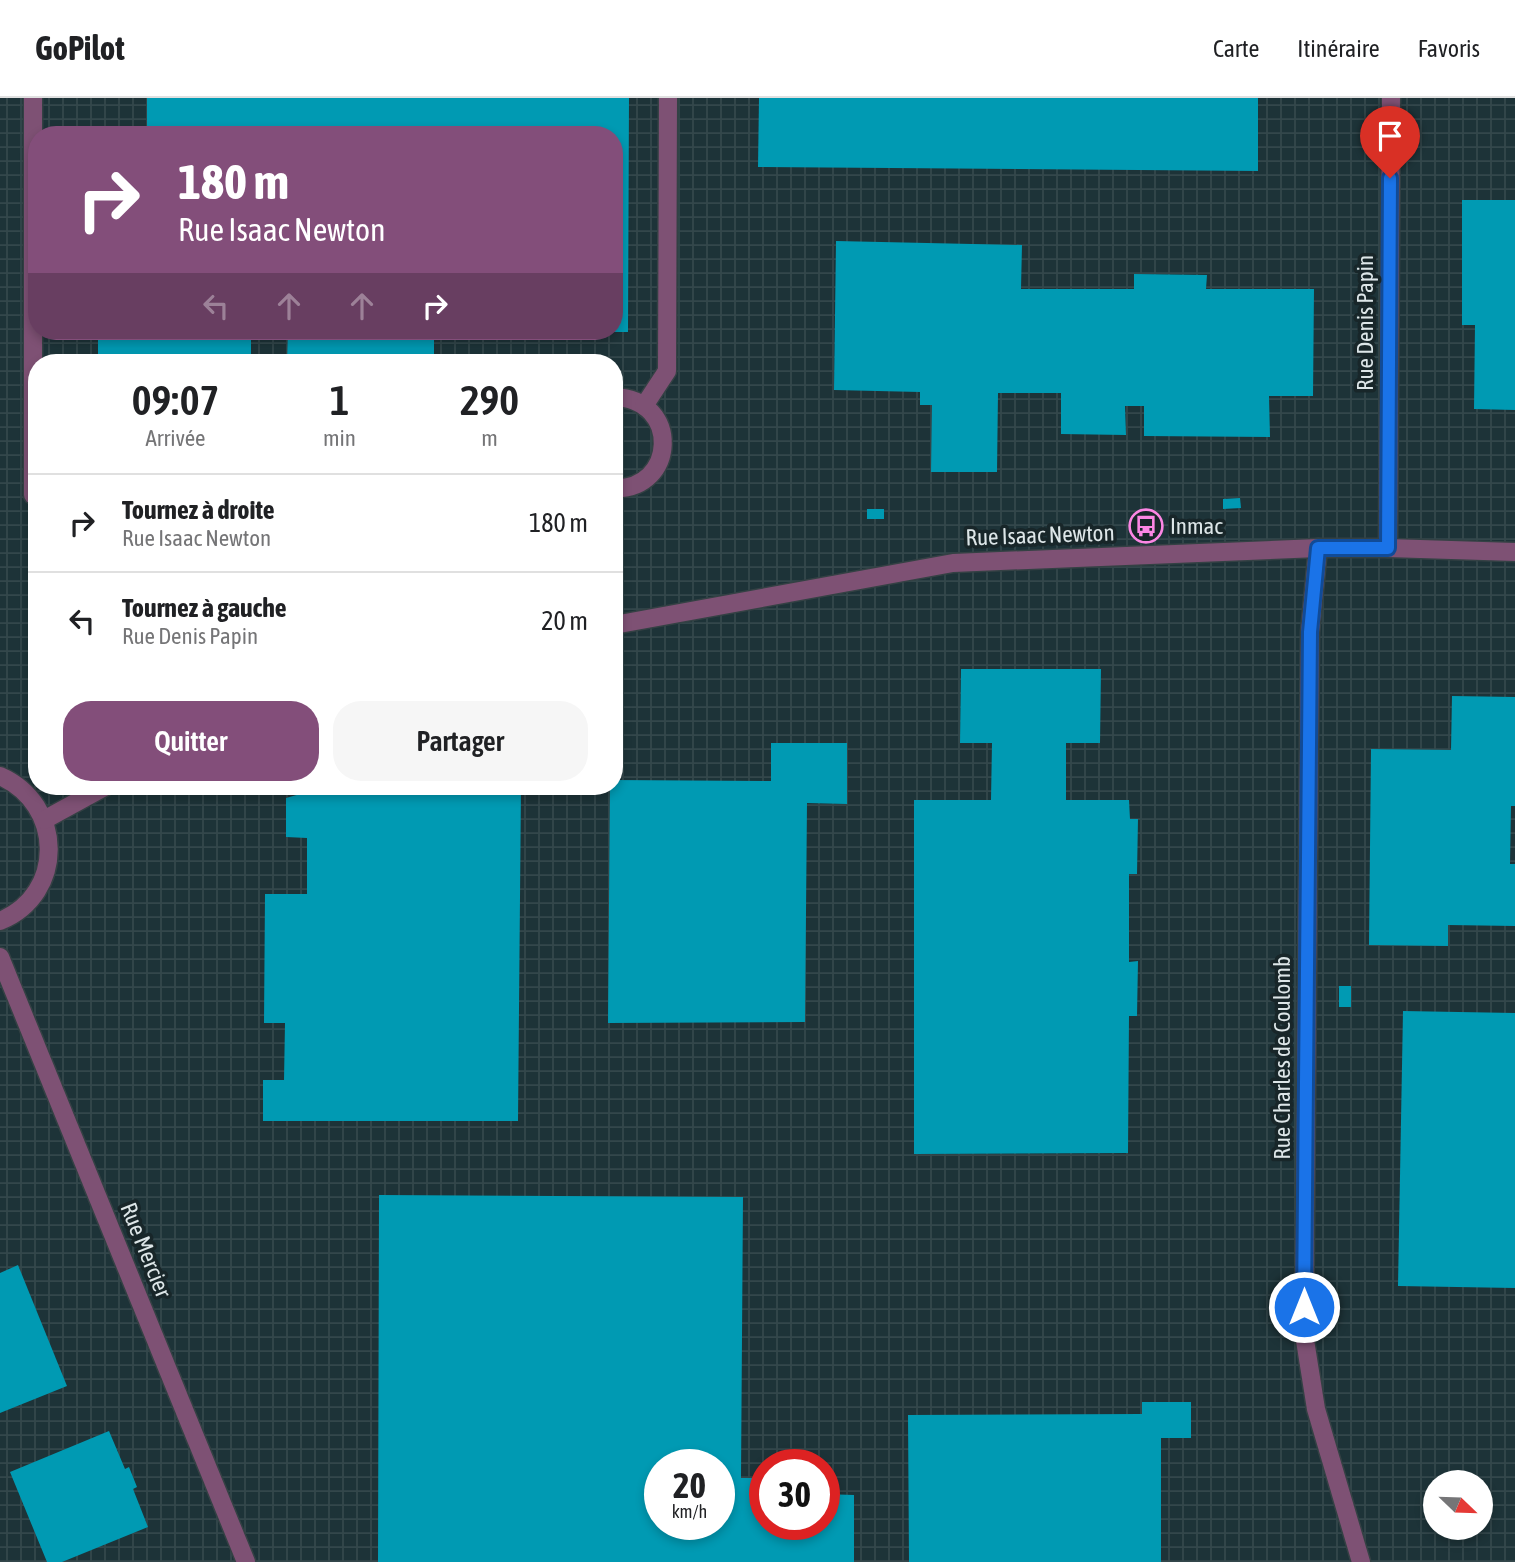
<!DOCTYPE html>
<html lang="fr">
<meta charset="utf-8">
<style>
:root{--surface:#fff;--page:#f6f6f6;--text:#202124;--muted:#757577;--line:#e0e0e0;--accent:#834e7a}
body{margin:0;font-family:"Asap Condensed",sans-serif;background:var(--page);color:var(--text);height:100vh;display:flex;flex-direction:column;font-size:26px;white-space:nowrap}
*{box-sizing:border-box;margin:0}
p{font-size:23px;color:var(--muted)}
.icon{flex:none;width:38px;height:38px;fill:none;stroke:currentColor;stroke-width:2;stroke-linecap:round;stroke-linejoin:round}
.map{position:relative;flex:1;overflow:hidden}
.sheet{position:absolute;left:28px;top:256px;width:595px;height:441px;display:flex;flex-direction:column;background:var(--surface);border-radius:28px;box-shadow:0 4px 10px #0003}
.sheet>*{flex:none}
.banner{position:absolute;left:28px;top:28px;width:595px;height:214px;border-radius:28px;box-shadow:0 4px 10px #0003;background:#834e7a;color:#fff;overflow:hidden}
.needle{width:46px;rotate:113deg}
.buttons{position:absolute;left:1423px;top:1372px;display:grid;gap:14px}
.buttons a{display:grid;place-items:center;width:70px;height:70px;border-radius:50%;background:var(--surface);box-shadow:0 4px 10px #0003;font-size:35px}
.speed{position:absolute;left:644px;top:1351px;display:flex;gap:14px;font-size:35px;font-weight:700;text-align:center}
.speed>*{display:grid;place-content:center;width:91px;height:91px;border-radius:50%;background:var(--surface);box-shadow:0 4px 10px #0003;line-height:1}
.speed small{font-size:18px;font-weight:400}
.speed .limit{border:10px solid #d22;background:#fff;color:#111}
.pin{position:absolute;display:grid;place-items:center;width:60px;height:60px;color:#fff;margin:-72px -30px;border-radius:50% 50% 50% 0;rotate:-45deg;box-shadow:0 0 7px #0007}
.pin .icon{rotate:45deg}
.me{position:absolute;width:77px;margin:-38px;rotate:0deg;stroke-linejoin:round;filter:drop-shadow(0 0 5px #0008)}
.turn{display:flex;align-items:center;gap:24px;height:147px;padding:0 35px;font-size:32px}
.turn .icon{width:91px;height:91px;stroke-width:2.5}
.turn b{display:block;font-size:49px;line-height:60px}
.lanes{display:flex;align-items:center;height:66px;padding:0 35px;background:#0003;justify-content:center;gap:35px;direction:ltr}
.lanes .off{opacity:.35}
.eta{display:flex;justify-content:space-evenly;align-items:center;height:119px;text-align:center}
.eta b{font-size:42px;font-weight:600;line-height:49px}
.button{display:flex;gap:14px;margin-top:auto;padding:14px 35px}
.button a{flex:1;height:80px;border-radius:28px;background:var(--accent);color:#fff;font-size:28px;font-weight:600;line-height:80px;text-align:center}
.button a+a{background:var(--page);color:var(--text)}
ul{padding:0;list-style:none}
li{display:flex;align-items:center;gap:21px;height:98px;padding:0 35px;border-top:2px solid var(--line)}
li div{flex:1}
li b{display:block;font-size:26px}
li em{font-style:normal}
header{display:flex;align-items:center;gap:42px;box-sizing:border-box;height:98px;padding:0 35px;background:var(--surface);border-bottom:2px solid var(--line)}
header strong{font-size:33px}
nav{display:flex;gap:38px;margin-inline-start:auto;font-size:24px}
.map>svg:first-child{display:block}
.industrial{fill:url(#industrial-grid);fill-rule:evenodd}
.building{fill:#009ab3;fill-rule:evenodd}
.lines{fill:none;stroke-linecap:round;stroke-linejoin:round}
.minor-casing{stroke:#344144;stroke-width:21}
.minor{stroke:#7e5174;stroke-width:18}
.route-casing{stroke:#114b97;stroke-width:18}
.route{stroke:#1a73e8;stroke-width:12}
.labels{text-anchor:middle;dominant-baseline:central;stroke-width:7;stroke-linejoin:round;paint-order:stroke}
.street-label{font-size:23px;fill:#dde6e8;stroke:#182629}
.poi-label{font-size:23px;fill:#dde6e8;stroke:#182629;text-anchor:start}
</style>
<header>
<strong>GoPilot</strong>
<nav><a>Carte</a><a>Itinéraire</a><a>Favoris</a></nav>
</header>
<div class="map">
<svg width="1515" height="1464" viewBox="0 0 1515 1464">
<defs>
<pattern id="industrial-grid" width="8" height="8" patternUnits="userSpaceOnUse" patternTransform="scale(1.75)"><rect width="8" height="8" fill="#1d3338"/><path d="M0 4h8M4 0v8" fill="none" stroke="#33474b"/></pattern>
</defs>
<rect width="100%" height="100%" fill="#182629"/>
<path class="industrial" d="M0 0H1515V1464H0ZM37 37H614V233H37ZM37 264H614V688H37ZM660 1367H719V1426H660ZM765 1367H824V1426H765ZM1435 1384H1480V1430H1435Z"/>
<g class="building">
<polygon points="147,0 629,0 628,234 614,234 614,37 147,37"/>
<polygon points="759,0 1258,0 1258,73 758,69"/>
<polygon points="1462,102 1515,102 1515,312 1474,311 1475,227 1462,227"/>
<polygon points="836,143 1022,147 1021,191 1134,191 1134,176 1207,177 1206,191 1314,191 1313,298 1269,298 1270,339 1144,338 1144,308 1125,308 1126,337 1061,336 1061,295 998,295 997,374 931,374 932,307 920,307 920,294 834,292"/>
<rect x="98" y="233" width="153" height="31"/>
<polygon points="288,233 434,233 434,264 287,264"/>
<polygon points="1240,400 1241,410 1223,411 1223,401"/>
<rect x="867" y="411" width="17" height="10"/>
<polygon points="961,571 1101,571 1100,645 1066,645 1066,702 1129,702 1130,721 1138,721 1137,776 1129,776 1129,864 1138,863 1137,918 1129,918 1128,1055 914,1056 914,702 991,702 992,645 960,645"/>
<polygon points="1452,598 1515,599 1515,708 1511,708 1510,766 1515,766 1515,828 1448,827 1448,848 1369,847 1371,651 1451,652"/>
<polygon points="771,645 847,645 847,706 807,705 805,924 608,925 610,688 614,688 614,682 771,683"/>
<polygon points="328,688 521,688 518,1023 263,1023 263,982 284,982 285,925 264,925 265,796 307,796 307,740 286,739 286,700"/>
<rect x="1339" y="888" width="12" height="21"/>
<polygon points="1403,913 1515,915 1515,1190 1398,1188"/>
<path d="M379 1097 743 1099 741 1380H765V1426H824V1396L854 1397V1464H378ZM660 1367H719V1426H660Z"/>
<polygon points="18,1167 67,1288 0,1315 0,1175"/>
<polygon points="1142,1304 1191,1304 1191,1340 1161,1340 1161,1464 909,1464 908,1317 1142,1316"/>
<polygon points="109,1333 125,1371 129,1369 137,1389 133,1391 148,1429 62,1464 47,1464 10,1374"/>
</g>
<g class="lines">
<defs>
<g id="minor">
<polyline points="33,0 33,397"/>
<path d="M614 299C682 301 676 393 614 390"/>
<polyline points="644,308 667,273 668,0"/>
<polyline points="1318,450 1310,534 1304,1236 1316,1311 1361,1464"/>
<polyline points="1388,450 1391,0"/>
<polyline points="614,527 953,465 1318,450 1388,450 1515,454"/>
<path d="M0 678C64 706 66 796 0 823"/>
<polyline points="44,722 106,688"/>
<polyline points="0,859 246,1464"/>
</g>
</defs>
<use href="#minor" class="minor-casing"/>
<use href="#minor" class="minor"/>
</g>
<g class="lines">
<defs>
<polyline id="route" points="1304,1209 1310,534 1318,450 1388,450 1390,80"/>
</defs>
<use href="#route" class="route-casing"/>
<use href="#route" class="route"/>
</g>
<defs>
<symbol id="bus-ring" viewBox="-11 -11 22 22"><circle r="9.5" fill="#182629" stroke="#fc86e4" stroke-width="1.5"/><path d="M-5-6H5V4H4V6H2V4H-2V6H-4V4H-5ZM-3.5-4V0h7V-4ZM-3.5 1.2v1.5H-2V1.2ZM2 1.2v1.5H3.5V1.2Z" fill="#fc86e4"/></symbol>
</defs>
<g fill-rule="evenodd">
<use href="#bus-ring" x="1127" y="409" width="38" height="38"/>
</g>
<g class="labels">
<g class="street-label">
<text transform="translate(1365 225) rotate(-90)">Rue Denis Papin</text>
<text transform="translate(1040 437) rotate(-2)">Rue Isaac Newton</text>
<text transform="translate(1282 960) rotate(-90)">Rue Charles de Coulomb</text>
<text transform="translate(146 1152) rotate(68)">Rue Mercier</text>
</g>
<g class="poi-label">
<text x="1170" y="428">Inmac</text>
</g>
</g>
</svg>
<div class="buttons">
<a><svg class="needle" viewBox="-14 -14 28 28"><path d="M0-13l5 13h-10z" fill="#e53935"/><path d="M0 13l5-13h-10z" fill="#757577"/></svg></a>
</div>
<div class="speed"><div>20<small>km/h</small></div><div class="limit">30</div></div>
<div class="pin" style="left:1390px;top:80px;background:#d93025"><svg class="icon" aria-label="arrive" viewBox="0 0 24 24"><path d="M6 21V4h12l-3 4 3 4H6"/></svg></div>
<svg class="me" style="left:1304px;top:1209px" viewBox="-20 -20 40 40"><circle r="17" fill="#1a73e8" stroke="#fff" stroke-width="3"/><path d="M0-11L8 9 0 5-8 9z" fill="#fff"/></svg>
<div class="banner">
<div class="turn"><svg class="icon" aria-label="right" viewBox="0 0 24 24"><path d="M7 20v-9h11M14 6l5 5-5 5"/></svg><div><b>180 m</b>Rue Isaac Newton</div></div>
<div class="lanes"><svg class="icon off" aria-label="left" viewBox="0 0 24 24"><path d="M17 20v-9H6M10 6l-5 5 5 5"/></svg><svg class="icon off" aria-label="ahead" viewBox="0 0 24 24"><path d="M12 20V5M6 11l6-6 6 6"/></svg><svg class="icon off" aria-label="ahead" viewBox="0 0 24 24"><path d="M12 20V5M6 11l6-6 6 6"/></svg><svg class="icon" aria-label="right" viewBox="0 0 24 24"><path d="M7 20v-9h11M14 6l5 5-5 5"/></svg></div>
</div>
<section class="sheet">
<div class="eta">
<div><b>09:07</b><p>Arrivée</p></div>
<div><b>1</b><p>min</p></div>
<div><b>290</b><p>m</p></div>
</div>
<ul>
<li><svg class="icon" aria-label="right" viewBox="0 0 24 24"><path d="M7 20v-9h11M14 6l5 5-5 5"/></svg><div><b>Tournez à droite</b><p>Rue Isaac Newton</p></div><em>180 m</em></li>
<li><svg class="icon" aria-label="left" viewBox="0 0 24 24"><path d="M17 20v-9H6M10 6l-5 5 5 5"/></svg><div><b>Tournez à gauche</b><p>Rue Denis Papin</p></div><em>20 m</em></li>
</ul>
<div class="button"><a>Quitter</a><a>Partager</a></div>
</section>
</div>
